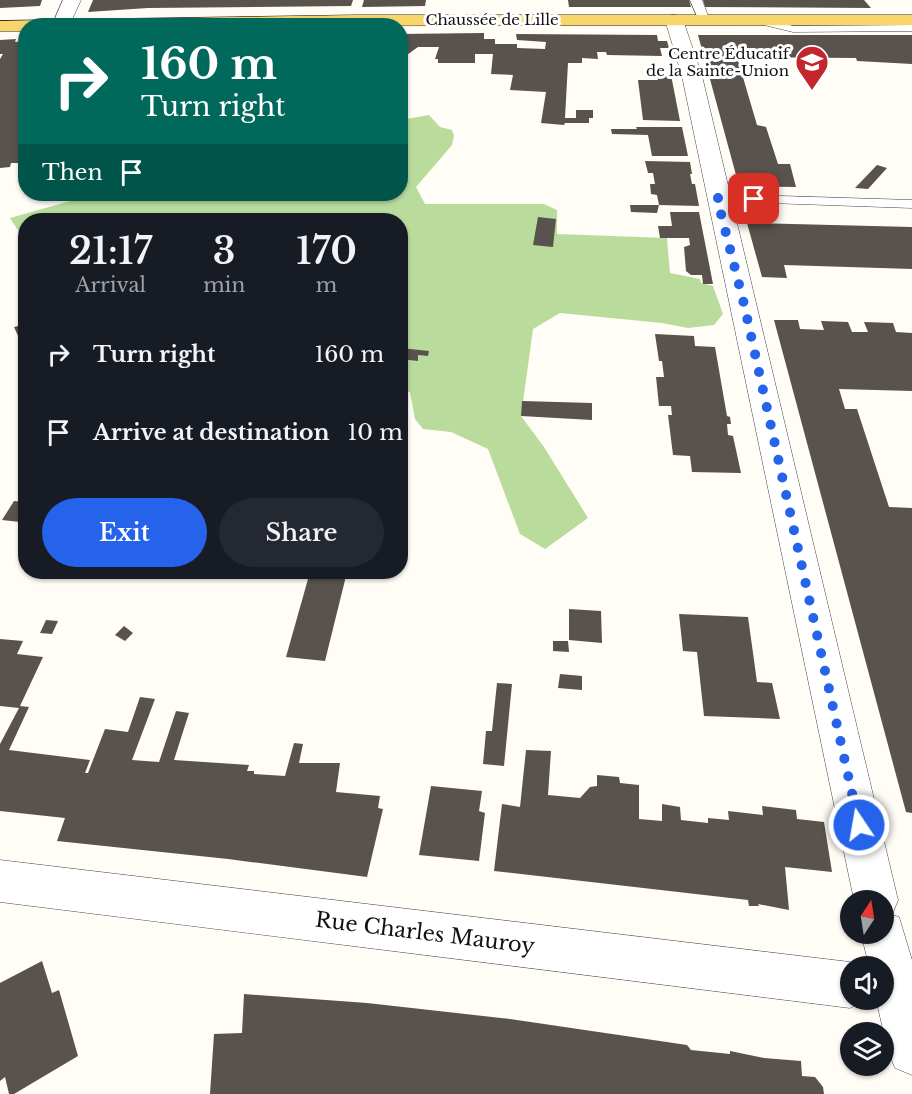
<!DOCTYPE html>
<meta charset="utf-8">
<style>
:root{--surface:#171b24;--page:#242831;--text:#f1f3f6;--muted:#9ea1a6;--accent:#2563eb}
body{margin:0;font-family:"Libre Baskerville",serif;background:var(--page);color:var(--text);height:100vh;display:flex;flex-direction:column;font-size:22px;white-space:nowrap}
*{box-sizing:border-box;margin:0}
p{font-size:20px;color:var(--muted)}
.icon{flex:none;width:33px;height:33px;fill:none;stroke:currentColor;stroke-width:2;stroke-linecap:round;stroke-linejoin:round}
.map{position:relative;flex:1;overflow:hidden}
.panel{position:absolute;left:18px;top:213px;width:390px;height:366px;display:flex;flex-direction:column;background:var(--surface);border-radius:24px;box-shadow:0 2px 4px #0004}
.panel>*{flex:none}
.top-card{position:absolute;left:18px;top:18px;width:390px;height:183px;border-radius:24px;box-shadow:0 2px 4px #0004;background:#00695c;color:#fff;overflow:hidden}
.needle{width:39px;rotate:12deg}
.buttons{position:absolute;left:840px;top:890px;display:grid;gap:12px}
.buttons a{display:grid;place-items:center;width:54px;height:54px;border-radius:50%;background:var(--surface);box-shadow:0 2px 4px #0004;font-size:30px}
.pin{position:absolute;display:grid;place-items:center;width:51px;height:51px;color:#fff;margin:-26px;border-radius:12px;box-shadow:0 3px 9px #0006}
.me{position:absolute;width:66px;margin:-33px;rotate:348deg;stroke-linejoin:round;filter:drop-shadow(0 0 4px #0008)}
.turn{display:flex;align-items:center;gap:21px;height:126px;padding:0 24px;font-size:27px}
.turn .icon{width:78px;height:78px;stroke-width:2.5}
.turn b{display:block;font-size:42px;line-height:51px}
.then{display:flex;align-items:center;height:57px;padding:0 24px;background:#0003;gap:12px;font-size:22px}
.eta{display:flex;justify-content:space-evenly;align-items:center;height:102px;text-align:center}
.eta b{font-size:36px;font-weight:600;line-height:42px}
.button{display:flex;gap:12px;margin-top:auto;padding:12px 24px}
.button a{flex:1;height:69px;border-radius:36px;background:var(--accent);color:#fff;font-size:24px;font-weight:600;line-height:69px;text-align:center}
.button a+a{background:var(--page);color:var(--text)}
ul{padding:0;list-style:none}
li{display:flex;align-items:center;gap:18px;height:78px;padding:0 24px}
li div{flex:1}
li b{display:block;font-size:22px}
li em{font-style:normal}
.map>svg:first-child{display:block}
.forest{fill:#b9dc9c}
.building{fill:#5a524d}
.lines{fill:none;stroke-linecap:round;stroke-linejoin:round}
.service-casing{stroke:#444;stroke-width:1}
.minor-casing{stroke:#444;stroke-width:1}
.primary-casing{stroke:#222;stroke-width:1}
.service{fill:#fff;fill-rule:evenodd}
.minor{fill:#fff;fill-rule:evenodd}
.primary{fill:#f9d66b;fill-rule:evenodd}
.route{stroke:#2563eb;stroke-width:10;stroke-dasharray:0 18}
.labels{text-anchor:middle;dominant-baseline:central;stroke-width:6;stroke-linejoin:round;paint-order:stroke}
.far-street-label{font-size:15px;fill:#111;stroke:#fff}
.far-poi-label{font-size:15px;fill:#111;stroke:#fff;text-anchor:end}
.near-street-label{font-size:21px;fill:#111;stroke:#fff}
</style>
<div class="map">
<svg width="912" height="1094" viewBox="0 0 912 1094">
<rect width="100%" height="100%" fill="#fffdf5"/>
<polygon class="forest" points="429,115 440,127 452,130 454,136 452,145 416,187 425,204 544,204 557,210 557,234 667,238 670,273 700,279 701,283 713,286 723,314 714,325 688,328 662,323 560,313 533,329 521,416 544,447 588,518 545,549 520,534 488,449 451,432 423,429 415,419 410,392 401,390 400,220 26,220 25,234 19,232 10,218 95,194 400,194 401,120"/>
<g class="building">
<polygon points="0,0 42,0 40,6 0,8"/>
<polygon points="93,0 353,0 351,6 148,8 88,12"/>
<polygon points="364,0 426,0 425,6 362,7"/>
<polygon points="568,0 689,0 691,7 569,7"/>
<polygon points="703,0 864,0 871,8 705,7"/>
<polygon points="484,33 484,39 495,39 495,44 517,44 517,48 545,49 546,42 517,40 516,34 657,35 658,41 667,41 669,48 660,48 662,56 607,55 606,52 597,52 598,59 582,58 582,63 568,63 565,118 576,118 576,110 593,110 593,118 589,118 589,123 565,123 564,125 541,123 546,92 510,90 513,75 491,74 493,54 475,54 475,63 438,63 438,59 435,59 439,47 418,47 400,60 400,34"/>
<polygon points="698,35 912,35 912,64 857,61 856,58 737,57 757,125 766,127 778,164 790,164 796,187 739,186"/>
<polygon points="16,39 15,42 26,41 26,163 11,163 10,167 0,168 0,59 3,54 0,54 0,40"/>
<polygon points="656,75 671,75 680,121 643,120 638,80 658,80"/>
<polygon points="636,127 682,127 688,156 652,156 648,135 612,134 611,129 637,129"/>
<polygon points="645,161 690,162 692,174 690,174 692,184 695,184 699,206 659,205 657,195 651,194 650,184 655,184 653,173 648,173"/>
<polygon points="877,165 887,168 868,189 855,188"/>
<polygon points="630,205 659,205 657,213 631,212"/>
<polygon points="670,212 699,212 713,284 703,284 702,275 691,275 686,271 684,247 690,245 689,238 660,238 658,226 672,226"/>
<polygon points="538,217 556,219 553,247 533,245"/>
<polygon points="747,223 912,227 912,269 784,265 787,278 762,277"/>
<polygon points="774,320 798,320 800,329 824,330 821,321 848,322 852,332 868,332 864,322 893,323 896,332 912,333 912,391 839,389 845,409 857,409 889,507 912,508 912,813 906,812"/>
<polygon points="26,324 26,336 19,338 14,327"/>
<polygon points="655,334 694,336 695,346 715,347 727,416 730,417 731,424 727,424 728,435 733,436 741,473 692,472 690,456 673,455 668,415 672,415 671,406 659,406 656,377 664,377 662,361 659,361"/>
<polygon points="401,348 429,351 428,356 418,355 418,361 400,359"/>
<polygon points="522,401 592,403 592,420 521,416"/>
<polygon points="14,501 26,502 26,513 20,522 2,520"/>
<polygon points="310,572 347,572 325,661 286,657"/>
<polygon points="569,609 601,611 602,643 569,640"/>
<polygon points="679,614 748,617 757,682 772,683 780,719 704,716 697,652 683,651"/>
<polygon points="46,620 58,621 52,634 40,633"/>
<polygon points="124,626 133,633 125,641 115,635"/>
<polygon points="0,639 23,641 17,654 43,657 20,706 29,707 9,750 90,760 85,773 88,773 105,729 128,732 140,697 155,699 132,760 159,762 176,711 189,713 174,760 249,765 247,771 254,771 254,774 285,776 294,743 303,744 299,763 340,763 336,792 380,796 378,808 383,809 367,877 228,859 57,841 65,818 0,811 0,744 19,708 0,706"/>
<polygon points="553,641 568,641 569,652 553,651"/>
<polygon points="560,674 582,676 582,690 558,688"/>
<polygon points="497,683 512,684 504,766 483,764 486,731 492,731"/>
<polygon points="526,750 551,751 548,795 580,798 590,787 597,786 597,775 619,777 620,783 639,785 639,819 662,821 662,804 680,807 681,820 708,823 708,818 729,820 728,811 763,815 762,806 796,810 797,819 824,822 832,872 785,867 789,910 758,904 759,906 749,906 748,900 494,871 502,804 520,807"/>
<polygon points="431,786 482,791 479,811 485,813 479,861 419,855"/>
<polygon points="42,961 52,993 59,990 78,1056 14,1094 9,1094 5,1077 0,1081 0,983"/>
<polygon points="244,994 367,1003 510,1019 687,1045 691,1050 730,1054 730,1051 764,1058 801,1061 802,1076 815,1077 823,1087 824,1094 210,1094 214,1034 242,1033"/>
</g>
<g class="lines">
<defs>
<g id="service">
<polygon points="690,0 702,0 710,21 708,23 700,23"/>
<polygon points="764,19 793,26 912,25 912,31 793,32 760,24 758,22"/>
<polygon points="717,194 912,200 912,208 712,201 710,198"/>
</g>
<g id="minor">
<polygon points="63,0 81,0 69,26 55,26 53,23"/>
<polygon points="674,15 680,16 683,20 702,76 898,900 892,915 899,917 912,960 912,1075 895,1068 888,1051 876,999 884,999 884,966 869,966 861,933 884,933 884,900 854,900 682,76 665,20 668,16"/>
<polygon points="0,860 850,962 859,966 850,966 850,999 867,999 850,1008 0,902"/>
</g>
<polygon id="primary" points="357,15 912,15 912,25 26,26 26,31 0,31 0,21"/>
</defs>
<use href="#service" class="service-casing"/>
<use href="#minor" class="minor-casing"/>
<use href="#primary" class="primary-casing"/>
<use href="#service" class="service"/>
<use href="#minor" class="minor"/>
<use href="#primary" class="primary"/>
</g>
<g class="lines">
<polyline class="route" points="754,199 717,198 744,304 859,825"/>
</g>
<defs>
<symbol id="school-pin" viewBox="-11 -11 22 30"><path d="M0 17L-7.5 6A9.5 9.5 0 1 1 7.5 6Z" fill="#c4262e" stroke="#fff"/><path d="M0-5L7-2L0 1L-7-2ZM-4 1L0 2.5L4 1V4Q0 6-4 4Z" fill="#fff"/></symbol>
</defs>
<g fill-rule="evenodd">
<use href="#school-pin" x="793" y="43" width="38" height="52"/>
</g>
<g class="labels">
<g class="far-street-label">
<text x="492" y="19">Chaussée de Lille</text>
</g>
<g class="far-poi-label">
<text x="789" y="53">Centre Éducatif<tspan x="789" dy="17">de la Sainte-Union</tspan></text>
</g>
<g class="near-street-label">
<text transform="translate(425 933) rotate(7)">Rue Charles Mauroy</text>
</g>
</g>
</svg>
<div class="buttons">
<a><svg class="needle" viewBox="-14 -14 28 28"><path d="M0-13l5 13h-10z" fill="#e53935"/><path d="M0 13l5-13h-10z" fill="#9ea1a6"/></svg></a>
<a><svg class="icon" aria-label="sound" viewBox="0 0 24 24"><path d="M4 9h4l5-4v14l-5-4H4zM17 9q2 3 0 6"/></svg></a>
<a><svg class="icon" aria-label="layers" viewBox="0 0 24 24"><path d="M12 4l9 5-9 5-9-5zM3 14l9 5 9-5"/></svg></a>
</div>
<div class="pin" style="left:754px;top:199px;background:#d93025"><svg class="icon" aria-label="arrive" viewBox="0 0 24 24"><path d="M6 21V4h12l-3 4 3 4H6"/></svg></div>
<svg class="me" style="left:859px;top:825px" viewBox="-20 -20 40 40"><circle r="17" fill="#2563eb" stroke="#fff" stroke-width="3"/><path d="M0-11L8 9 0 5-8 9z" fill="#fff"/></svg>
<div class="top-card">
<div class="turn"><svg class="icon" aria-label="right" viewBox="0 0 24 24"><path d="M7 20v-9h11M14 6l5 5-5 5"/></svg><div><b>160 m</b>Turn right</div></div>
<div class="then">Then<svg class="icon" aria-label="arrive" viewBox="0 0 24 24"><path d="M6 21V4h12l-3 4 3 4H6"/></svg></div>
</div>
<section class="panel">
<div class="eta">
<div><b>21:17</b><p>Arrival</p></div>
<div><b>3</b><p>min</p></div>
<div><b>170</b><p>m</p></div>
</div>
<ul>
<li><svg class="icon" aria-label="right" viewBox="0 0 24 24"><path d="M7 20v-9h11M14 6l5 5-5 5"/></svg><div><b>Turn right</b></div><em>160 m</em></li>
<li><svg class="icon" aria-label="arrive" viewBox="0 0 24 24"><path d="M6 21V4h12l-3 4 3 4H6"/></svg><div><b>Arrive at destination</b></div><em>10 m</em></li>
</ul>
<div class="button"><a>Exit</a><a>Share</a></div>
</section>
</div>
